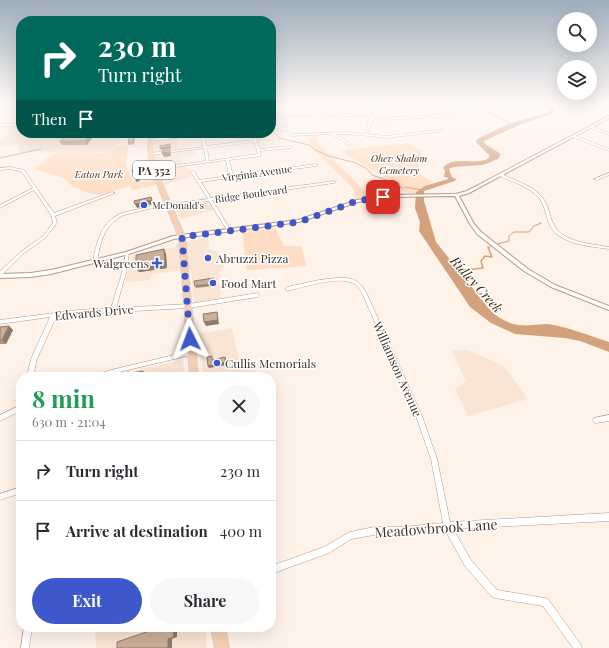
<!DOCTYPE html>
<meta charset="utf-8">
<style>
:root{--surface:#fff;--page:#f7f7f7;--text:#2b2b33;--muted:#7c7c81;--line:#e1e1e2;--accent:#3e58cb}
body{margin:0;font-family:"Playfair Display",serif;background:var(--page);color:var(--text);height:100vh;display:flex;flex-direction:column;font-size:15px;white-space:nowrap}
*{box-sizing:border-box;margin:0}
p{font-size:13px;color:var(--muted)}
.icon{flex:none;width:22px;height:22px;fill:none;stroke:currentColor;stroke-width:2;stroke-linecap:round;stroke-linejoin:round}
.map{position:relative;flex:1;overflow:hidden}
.panel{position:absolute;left:16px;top:372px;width:260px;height:260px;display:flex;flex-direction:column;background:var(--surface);border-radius:16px;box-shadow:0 4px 16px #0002}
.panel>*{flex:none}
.top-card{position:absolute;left:16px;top:16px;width:260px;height:122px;border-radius:16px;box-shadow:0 4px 16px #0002;background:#00695c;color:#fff;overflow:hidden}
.fabs{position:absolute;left:557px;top:12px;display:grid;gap:8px}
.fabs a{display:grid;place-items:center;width:40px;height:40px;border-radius:50%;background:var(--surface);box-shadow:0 4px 16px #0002;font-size:20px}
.pin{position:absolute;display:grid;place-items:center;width:34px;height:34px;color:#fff;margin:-17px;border-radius:8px;box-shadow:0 2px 6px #0006}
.me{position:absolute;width:44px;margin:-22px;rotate:357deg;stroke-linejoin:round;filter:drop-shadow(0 0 3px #0008)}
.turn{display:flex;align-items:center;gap:14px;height:84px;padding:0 16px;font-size:18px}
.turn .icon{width:52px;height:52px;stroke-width:2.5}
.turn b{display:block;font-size:28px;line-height:34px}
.then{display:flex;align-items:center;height:38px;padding:0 16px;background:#0003;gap:8px;font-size:15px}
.round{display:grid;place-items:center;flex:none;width:42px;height:42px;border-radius:21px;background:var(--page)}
.overview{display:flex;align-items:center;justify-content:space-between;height:68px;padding:0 16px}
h1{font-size:24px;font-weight:700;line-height:30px;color:#1e9e55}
.cta{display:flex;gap:8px;margin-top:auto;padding:8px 16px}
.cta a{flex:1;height:46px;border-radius:24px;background:var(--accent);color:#fff;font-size:16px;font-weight:700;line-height:46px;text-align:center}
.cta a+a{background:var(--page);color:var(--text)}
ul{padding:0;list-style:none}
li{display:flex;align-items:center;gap:12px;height:60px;padding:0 16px;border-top:1px solid var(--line)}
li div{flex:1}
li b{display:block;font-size:15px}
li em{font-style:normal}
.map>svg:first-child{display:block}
.built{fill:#fae4d3}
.green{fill:#ffddc4}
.water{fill:#d3a27c}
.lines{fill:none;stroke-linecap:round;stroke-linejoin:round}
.stream-far1{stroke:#d3a27c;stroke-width:1}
.stream{stroke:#d3a27c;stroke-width:1.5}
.minor-casing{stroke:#b69a84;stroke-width:1}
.tertiary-casing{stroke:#b69a84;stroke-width:2}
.primary-casing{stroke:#d5d2d0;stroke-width:2}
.minor{fill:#fff;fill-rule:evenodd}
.tertiary{fill:#fff;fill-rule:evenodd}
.primary{fill:#f7d0b2;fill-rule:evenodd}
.wall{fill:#af9683}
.shaded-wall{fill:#8e7a6a}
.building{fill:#cbae98;stroke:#8e7a6a}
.route{stroke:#3e58cb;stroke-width:7;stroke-dasharray:0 12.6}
.poi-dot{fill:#3e58cb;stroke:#fff;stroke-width:1.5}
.labels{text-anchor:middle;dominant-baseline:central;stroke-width:3;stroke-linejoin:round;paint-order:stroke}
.far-park-label{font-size:10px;font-style:italic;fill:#543215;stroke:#fff}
.far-street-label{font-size:10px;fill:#3e3229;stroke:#fff}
.far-poi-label{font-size:10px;fill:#3e3229;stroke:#fff;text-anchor:start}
.shield{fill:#fff;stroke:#787069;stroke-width:1}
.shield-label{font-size:11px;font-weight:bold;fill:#3e3229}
.poi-label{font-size:12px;fill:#3e3229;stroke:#fff;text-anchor:start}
.street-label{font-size:12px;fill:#3e3229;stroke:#fff}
.water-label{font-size:13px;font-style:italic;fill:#452506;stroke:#fff}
.near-street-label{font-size:14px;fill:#3e3229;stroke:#fff}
</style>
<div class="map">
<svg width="609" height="648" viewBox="0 0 609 648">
<rect width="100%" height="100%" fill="#fff2e9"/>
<g class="built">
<polygon points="13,126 21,126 21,133 124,133 116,146 105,152 58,153 47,151 18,153 19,145 0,146 0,140"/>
<polygon points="156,133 177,133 177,149 193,148 196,156 182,158 182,164 188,168 194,176 164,185 153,155 154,145"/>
<polygon points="208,202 214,210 181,219 176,209 179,206"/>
<polygon points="208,238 209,249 220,253 224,267 218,273 221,298 194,303 191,269 153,274 150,280 125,282 133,255 175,247 177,243"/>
<polygon points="232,328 240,363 252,362 257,377 204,377 198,334"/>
<polygon points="468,350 504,366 528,399 468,416 455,389 466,382 452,351"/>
<polygon points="183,360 186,377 108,377"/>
<polygon points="95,627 206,627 207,648 96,648"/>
</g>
<g class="green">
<polygon points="310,137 316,137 319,145 325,148 326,152 370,196 356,199 352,187 314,150 310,145"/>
<polygon points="408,143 422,151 417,173 433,182 415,193 405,193 398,185 340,151"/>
<polygon points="128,146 126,164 133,182 154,180 156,185 133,190 129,186 101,195 85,192 73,187 64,178 34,169 52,154 105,153 117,147"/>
<polygon points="275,228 284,246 301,246 307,266 247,270 242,232"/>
</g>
<path class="water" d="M546 104H552L554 111 552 114 522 124 484 141 485 144 501 154 498 159 483 165 453 167 449 169 452 177 456 179 455 181 424 191V201L436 242 489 309C502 322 515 327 534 325 538 325 542 324 546 324 562 325 593 337 609 342V352L580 341 565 338 515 334 491 323 470 307 419 231 420 222 415 208 416 192 425 186 448 179 447 177H444L445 171 443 168C454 154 475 167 489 158V155L476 142 477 139 508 124 547 113 549 110Z"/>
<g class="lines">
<g class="stream-far1">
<polyline points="487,111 511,124"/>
<polyline points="272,131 279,138 309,145 315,150 329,156 356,163 367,169 372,175 389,181 402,188"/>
<polyline points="0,158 41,149"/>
<polyline points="405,187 421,190"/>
<polyline points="498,244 509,241 509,236 514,232 529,232 534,226 541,223"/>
<polyline points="488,248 491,246"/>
</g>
<polyline class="stream" points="458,271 483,268 481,261 485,256 492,257 488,247"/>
<defs>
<g id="minor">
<path d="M366 104H368L374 115V117L383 118 456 114C463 112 470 104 477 104L463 114 456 116 383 120 373 119 367 134 387 136 444 129V130L443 131 387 138 349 134H335L350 143V145H349L331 134 292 136 285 130 271 131V129L285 128 284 118 271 119V117L347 114 371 117 372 115ZM347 116 370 118 365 134 349 132 293 134 287 129 286 118Z"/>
<polygon points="579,104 581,104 581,105 579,106"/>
<rect x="0" y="124" width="21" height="2"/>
<polygon points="590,126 592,126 609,133 609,135 590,128"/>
<path d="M201 133H209L204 134 206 146 254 140 252 133H254L257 140 258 141 257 142 260 149 290 146 292 147 290 148 260 151 261 156 229 160 233 175 316 164 318 165 316 166 201 182 211 198 334 181 336 182 334 183 212 200 232 232 230 233 228 232 209 201 169 206H168V204L124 215C104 224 101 241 97 261L95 262H93V261C97 241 101 222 122 213L169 202H170V204L208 199 191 172 192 171H194L199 180 229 176 226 160 153 170 151 169 153 168 206 161 204 148 150 155 148 154 150 153 203 147 201 135 151 141 150 140 151 139ZM254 142 258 154 209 161 207 148Z"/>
<polygon points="574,135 609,149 609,151 573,137 573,136"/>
<polygon points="11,167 24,170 54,213 112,192 115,193 55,216 57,223 45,238 24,253 2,275 0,276 0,271 22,251 43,236 53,223 51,215 34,190 0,208 0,205 33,188 22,172 11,169 0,170 0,168"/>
<polygon points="609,173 609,175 597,180 594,179"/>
<path d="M500 174H502C515 181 532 185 542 197 549 205 549 216 554 225 562 242 592 244 609 247V249C589 246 559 245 549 224 546 216 545 206 539 198 530 187 513 182 500 176Z"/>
<polygon points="126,252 128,252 129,253 126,273 116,308 189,304 258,293 260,295 258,297 189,308 78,314 56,317 37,359 33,377 27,377 31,359 50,317 0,324 0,320 78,310 111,308 122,273"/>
<path d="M336 278C351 277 358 279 366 292L422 416 437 459 450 522 609 513V521L453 529 471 560 497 590 545 598 548 599 581 645 582 648H573L543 606 495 598 492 597 465 566 445 530 403 535H374L351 539 329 553 271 574V566L324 547 350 532 374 527H403L443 523 431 459 416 416 362 293C359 288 356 283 350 282 335 277 303 287 287 291L285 289 287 287 319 280Z"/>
<polygon points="191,351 193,351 194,353 193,355 191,355 111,374 104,377 94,377 95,375 111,370"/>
<polygon points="21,405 21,411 0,421 0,415"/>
<polygon points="609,415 609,421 596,423 594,422 593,420 594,418"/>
<polygon points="21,487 21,493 0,500 0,494"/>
<polygon points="24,627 32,627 29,648 21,648"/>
</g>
<polygon id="tertiary" points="609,116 609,118 469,193 459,196 474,224 481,232 528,269 555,285 609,306 609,310 551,287 524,271 477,234 470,224 455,196 392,197 358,202 299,222 174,239 129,254 51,274 31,277 0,278 0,274 31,273 51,270 126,252 173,236 298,220 357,200 392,195 456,194 467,191"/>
<g id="primary">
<polygon points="150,133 154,133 152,146 154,159 157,172 185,237 198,377 190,377 179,237 152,172 149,159 148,146"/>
<polygon points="211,627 225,627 229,648 215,648"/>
</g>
</defs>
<use href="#minor" class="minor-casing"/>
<use href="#tertiary" class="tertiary-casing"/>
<use href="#primary" class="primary-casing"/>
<use href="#minor" class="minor"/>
<use href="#tertiary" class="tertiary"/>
<use href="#primary" class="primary"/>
</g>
<g class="wall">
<polygon points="65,133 101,133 100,134 94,135 87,145 62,145 60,142 66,134"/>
<polygon points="134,137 135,140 134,144 128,145 128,142"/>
<polygon points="164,249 166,254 167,268 140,272 138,272 136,266"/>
<polygon points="214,278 215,286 196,288 195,286"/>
<polygon points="9,326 13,330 6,344 0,344 0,327"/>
</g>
<g class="shaded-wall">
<polygon points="91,133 93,133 94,135 87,145 85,141"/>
<polygon points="160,133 169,133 169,135 161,136"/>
<polygon points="170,144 171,149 161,150 160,148"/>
<polygon points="170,150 171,156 164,157 162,153"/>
<polygon points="141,172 142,176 139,178 140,181 136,182 135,178 138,174"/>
<polygon points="152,200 153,204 137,208 135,204"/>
<polygon points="164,249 166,254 167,268 140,272 138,267"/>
<polygon points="217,312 219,324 206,326 204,322"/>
<polygon points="9,326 13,330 6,344 2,340"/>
<polygon points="225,357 227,365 209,368 208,366"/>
<polygon points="143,371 146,376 146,377 143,377"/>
<polygon points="173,627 177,627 177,637 172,639 172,648 168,648 168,639"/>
</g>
<g class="building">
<polygon points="67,133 91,133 85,141 60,142"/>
<polygon points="134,137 133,142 128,142 129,138"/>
<polygon points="170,144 170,147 160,148 160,146"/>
<polygon points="170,150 170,152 162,153 162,151"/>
<polygon points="139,168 141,172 138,174 139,177 135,178 132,170"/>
<polygon points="151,197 152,200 135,204 134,201"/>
<polygon points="164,249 165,262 138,267 136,266 136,255"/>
<polygon points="214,278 214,284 195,286 194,281"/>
<polygon points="217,312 218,320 204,322 203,314"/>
<polygon points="9,326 2,340 0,340 0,327"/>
<polygon points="212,356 212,360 225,357 226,362 208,366 207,357"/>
<polygon points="143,371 143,377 108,377 108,376 129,372 129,374"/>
<polygon points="233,374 233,377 219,377"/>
<polygon points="161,627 173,627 174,637 168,639 168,648 117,648 117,642"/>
</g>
<linearGradient id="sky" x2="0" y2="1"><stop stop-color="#9fadbd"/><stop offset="0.53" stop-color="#fff9f5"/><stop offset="1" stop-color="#fff9f5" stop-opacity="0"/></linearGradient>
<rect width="609" height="195" fill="url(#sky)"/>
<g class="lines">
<polyline class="route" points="190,339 182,237 299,222 357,201 383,197"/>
</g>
<g class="poi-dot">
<circle cx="144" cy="205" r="4"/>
<circle cx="208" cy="258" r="4"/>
<path d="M155 257h4v4h4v4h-4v4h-4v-4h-4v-4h4z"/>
<circle cx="213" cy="283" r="4"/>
<circle cx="217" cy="363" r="4"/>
</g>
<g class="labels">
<g class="far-park-label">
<text x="399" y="158">Ohev Shalom<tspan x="399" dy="12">Cemetery</tspan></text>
<text x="99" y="174">Eaton Park</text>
</g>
<g class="far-street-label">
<text transform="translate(257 173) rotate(-8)">Virginia Avenue</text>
<text transform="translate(251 194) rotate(-8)">Ridge Boulevard</text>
</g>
<g class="far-poi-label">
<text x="152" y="205">McDonald's</text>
</g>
<rect class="shield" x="133" y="161" width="42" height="18" rx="3"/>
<g class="shield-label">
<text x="154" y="170">PA 352</text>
</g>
<g class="poi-label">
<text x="216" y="258">Abruzzi Pizza</text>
<text x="149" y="263" text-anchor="end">Walgreens</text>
<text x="221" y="283">Food Mart</text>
<text x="225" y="363">Cullis Memorials</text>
</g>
<g class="street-label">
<text transform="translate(94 312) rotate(-5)">Edwards Drive</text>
<text transform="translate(398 369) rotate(66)">Williamson Avenue</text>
</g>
<g class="water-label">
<text transform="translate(477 284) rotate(48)">Ridley Creek</text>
</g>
<g class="near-street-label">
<text transform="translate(436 528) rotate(-4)">Meadowbrook Lane</text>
</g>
</g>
</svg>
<div class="fabs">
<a><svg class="icon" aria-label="search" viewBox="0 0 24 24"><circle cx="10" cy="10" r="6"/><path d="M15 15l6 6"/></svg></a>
<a><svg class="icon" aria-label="layers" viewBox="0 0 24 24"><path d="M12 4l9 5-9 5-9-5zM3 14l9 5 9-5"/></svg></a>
</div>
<div class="pin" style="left:383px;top:197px;background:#d93025"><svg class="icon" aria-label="arrive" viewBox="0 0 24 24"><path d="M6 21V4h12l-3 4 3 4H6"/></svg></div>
<svg class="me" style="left:190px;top:339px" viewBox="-20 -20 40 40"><path d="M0-17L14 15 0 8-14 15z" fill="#3e58cb" stroke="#fff" stroke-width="4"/></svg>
<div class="top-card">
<div class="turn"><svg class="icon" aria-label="right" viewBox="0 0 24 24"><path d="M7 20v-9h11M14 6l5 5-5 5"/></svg><div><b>230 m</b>Turn right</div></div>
<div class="then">Then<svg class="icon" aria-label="arrive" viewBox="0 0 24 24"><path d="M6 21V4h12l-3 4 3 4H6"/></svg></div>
</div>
<section class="panel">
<div class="overview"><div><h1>8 min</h1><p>630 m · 21:04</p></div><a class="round"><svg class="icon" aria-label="close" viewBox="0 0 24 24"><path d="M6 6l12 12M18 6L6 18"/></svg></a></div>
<ul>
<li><svg class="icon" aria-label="right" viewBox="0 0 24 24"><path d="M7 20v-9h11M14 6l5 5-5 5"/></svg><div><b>Turn right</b></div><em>230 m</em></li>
<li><svg class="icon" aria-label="arrive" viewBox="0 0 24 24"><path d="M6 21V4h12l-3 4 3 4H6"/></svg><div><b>Arrive at destination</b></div><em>400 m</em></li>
</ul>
<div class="cta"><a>Exit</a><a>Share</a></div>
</section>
</div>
